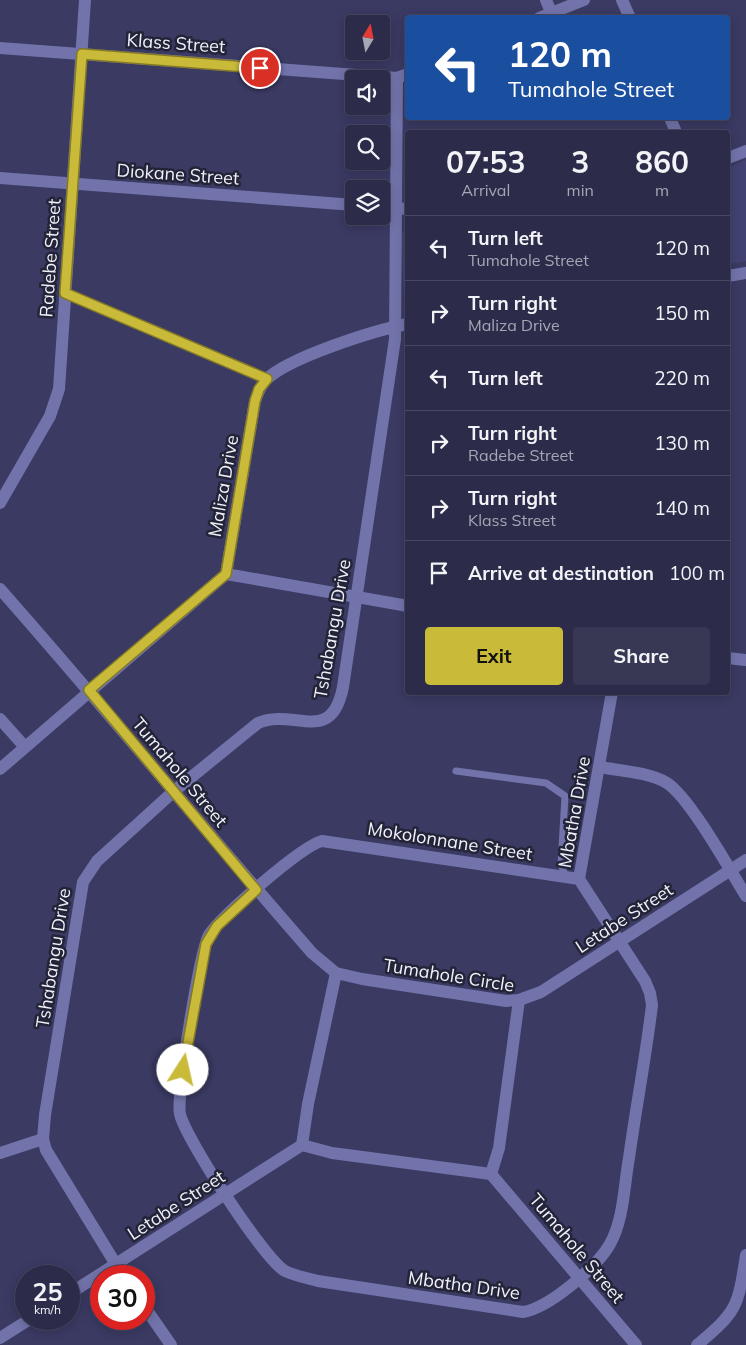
<!DOCTYPE html>
<style>
:root{--surface:#2c2c4a;--page:#383854;--text:#f1f3f6;--muted:#a6a7b5;--line:#484862;--accent:#c9ba3a}
body{margin:0;font-family:Mulish,sans-serif;background:var(--page);color:var(--text);height:100vh;display:flex;flex-direction:column;font-size:19px;white-space:nowrap}
*{box-sizing:border-box;margin:0}
p{font-size:16px;color:var(--muted)}
.icon{flex:none;width:28px;height:28px;fill:none;stroke:currentColor;stroke-width:2;stroke-linecap:round;stroke-linejoin:round}
.map{position:relative;flex:1;overflow:hidden}
.drawer{position:absolute;left:405px;top:130px;width:325px;height:565px;display:flex;flex-direction:column;background:var(--surface);border-radius:5px;box-shadow:0 2px 12px #0003,0 0 0 1px var(--line)}
.drawer>*{flex:none}
.hud{position:absolute;left:405px;top:15px;width:325px;height:105px;border-radius:5px;box-shadow:0 2px 12px #0003,0 0 0 1px var(--line);background:#1a4fa0;color:#fff;overflow:hidden}
.needle{width:32px;rotate:10deg}
.buttons{position:absolute;left:345px;top:15px;display:grid;gap:10px}
.buttons a{display:grid;place-items:center;width:45px;height:45px;border-radius:5px;background:var(--surface);box-shadow:0 2px 12px #0003,0 0 0 1px var(--line);font-size:25px}
.speed{position:absolute;left:15px;top:1265px;display:flex;gap:10px;font-size:25px;font-weight:700;text-align:center}
.speed>*{display:grid;place-content:center;width:65px;height:65px;border-radius:50%;background:var(--surface);box-shadow:0 2px 12px #0003,0 0 0 1px var(--line);line-height:1}
.speed small{font-size:12px;font-weight:400}
.speed .limit{border:8px solid #d22;background:#fff;color:#111}
.pin{position:absolute;display:grid;place-items:center;width:42px;height:42px;color:#fff;margin:-21px;border:2px solid #fff;border-radius:50%;box-shadow:0 1px 5px #0007}
.me{position:absolute;width:55px;margin:-28px;rotate:10deg;stroke-linejoin:round;filter:drop-shadow(0 0 4px #0008)}
.turn{display:flex;align-items:center;gap:18px;height:105px;padding:0 20px;font-size:22px}
.turn .icon{width:65px;height:65px;stroke-width:2.5}
.turn b{display:block;font-size:35px;line-height:42px}
.eta{display:flex;justify-content:space-evenly;align-items:center;height:85px;text-align:center}
.eta b{font-size:30px;font-weight:700;line-height:35px}
.action{display:flex;gap:10px;margin-top:auto;padding:10px 20px}
.action a{flex:1;height:58px;border-radius:5px;background:var(--accent);color:#111;font-size:20px;font-weight:700;line-height:58px;text-align:center}
.action a+a{background:var(--page);color:var(--text)}
ul{padding:0;list-style:none}
li{display:flex;align-items:center;gap:15px;height:65px;padding:0 20px;border-top:1px solid var(--line)}
li div{flex:1}
li b{display:block;font-size:19px}
li em{font-style:normal}
.map>svg:first-child{display:block}
.built{fill:#424272}
.lines{fill:none;stroke-linecap:round;stroke-linejoin:round}
.lane{stroke:#7273aa;stroke-width:7}
.street{stroke:#7273aa;stroke-width:12}
.route-casing{stroke:#837926;stroke-width:12}
.route{stroke:#c9ba3a;stroke-width:9}
.labels{text-anchor:middle;dominant-baseline:central;stroke-width:5;stroke-linejoin:round;paint-order:stroke}
.street-label{font-size:18px;fill:#f0f1fb;stroke:#232437}
</style>
<div class="map">
<svg width="746" height="1345" viewBox="0 0 746 1345">
<rect width="100%" height="100%" fill="#3a3a63"/>
<g class="built">
<polygon points="746,160 746,261 728,264 728,168"/>
<polygon points="407,225 407,303 404,299 400,236"/>
</g>
<g class="lines">
<g class="lane">
<polyline points="65,293 267,379"/>
<polyline points="456,771 546,783 565,796 561,865 566,877"/>
</g>
<g class="street">
<polyline points="546,0 551,12"/>
<polyline points="622,0 630,18"/>
<polyline points="539,18 584,0"/>
<polyline points="0,48 397,78 408,74"/>
<polyline points="670,118 676,132"/>
<polyline points="728,158 746,151"/>
<polyline points="0,178 354,205"/>
<polyline points="381,207 408,209"/>
<polyline points="728,276 746,273"/>
<polyline points="0,503 50,416 59,389 85,0"/>
<polyline points="226,574 408,606"/>
<path d="M0 589C106 709 207 833 312 953L336 973 362 979 506 1001 519 1000 541 992 746 860"/>
<polyline points="728,658 745,660"/>
<polyline points="0,719 25,747"/>
<path d="M600 767C621 771 648 772 667 783 690 798 730 870 746 896"/>
<path d="M0 769 226 574 255 401C258 393 260 386 266 380 287 358 375 330 408 324"/>
<path d="M579 879 322 841C302 846 221 916 209 935 200 951 176 1097 180 1114 185 1138 265 1260 285 1271 295 1276 307 1278 318 1281L523 1312C549 1308 597 1267 610 1244 624 1219 624 1185 629 1158 636 1107 646 1056 652 1005L650 993 645 981 579 879 612 692"/>
<polyline points="302,1145 332,1153 491,1174"/>
<polyline points="302,1145 308,1104 336,973"/>
<polyline points="0,1153 43,1139"/>
<polyline points="491,1174 636,1345"/>
<polyline points="491,1174 499,1148 519,1000"/>
<path d="M123 1276 46 1150 43 1139 45 1115 83 882 97 861 173 792 258 723C294 707 331 747 343 687L395 339 397 78"/>
<polyline points="69,1294 302,1145"/>
<polyline points="144,1306 171,1345"/>
<polyline points="0,1338 30,1319"/>
<path d="M697 1345C738 1311 738 1306 746 1255"/>
</g>
</g>
<g class="lines">
<defs>
<polyline id="route" points="183,1070 206,944 217,926 256,890 89,690 226,574 255,401 259,389 267,379 65,293 82,54 260,68"/>
</defs>
<use href="#route" class="route-casing"/>
<use href="#route" class="route"/>
</g>
<g class="labels">
<g class="street-label">
<text transform="translate(176 43) rotate(4)">Klass Street</text>
<text transform="translate(178 174) rotate(4)">Diokane Street</text>
<text transform="translate(50 258) rotate(-86)">Radebe Street</text>
<text transform="translate(223 486) rotate(-80)">Maliza Drive</text>
<text transform="translate(332 629) rotate(-80)">Tshabangu Drive</text>
<text transform="translate(180 772) rotate(50)">Tumahole Street</text>
<text transform="translate(574 812) rotate(-80)">Mbatha Drive</text>
<text transform="translate(450 841) rotate(9)">Mokolonnane Street</text>
<text transform="translate(624 918) rotate(-33)">Letabe Street</text>
<text transform="translate(53 958) rotate(-81)">Tshabangu Drive</text>
<text transform="translate(449 975) rotate(9)">Tumahole Circle</text>
<text transform="translate(176 1205) rotate(-33)">Letabe Street</text>
<text transform="translate(577 1248) rotate(50)">Tumahole Street</text>
<text transform="translate(464 1285) rotate(8)">Mbatha Drive</text>
</g>
</g>
</svg>
<div class="buttons">
<a><svg class="needle" viewBox="-14 -14 28 28"><path d="M0-13l5 13h-10z" fill="#e53935"/><path d="M0 13l5-13h-10z" fill="#a6a7b5"/></svg></a>
<a><svg class="icon" aria-label="sound" viewBox="0 0 24 24"><path d="M4 9h4l5-4v14l-5-4H4zM17 9q2 3 0 6"/></svg></a>
<a><svg class="icon" aria-label="search" viewBox="0 0 24 24"><circle cx="10" cy="10" r="6"/><path d="M15 15l6 6"/></svg></a>
<a><svg class="icon" aria-label="layers" viewBox="0 0 24 24"><path d="M12 4l9 5-9 5-9-5zM3 14l9 5 9-5"/></svg></a>
</div>
<div class="speed"><div>25<small>km/h</small></div><div class="limit">30</div></div>
<div class="pin" style="left:260px;top:68px;background:#d93025"><svg class="icon" aria-label="arrive" viewBox="0 0 24 24"><path d="M6 21V4h12l-3 4 3 4H6"/></svg></div>
<svg class="me" style="left:183px;top:1070px" viewBox="-20 -20 40 40"><circle r="19" fill="#fff"/><path d="M0-13L10 11 0 6-10 11z" fill="#c9ba3a"/></svg>
<div class="hud">
<div class="turn"><svg class="icon" aria-label="left" viewBox="0 0 24 24"><path d="M17 20v-9H6M10 6l-5 5 5 5"/></svg><div><b>120 m</b>Tumahole Street</div></div>
</div>
<section class="drawer">
<div class="eta">
<div><b>07:53</b><p>Arrival</p></div>
<div><b>3</b><p>min</p></div>
<div><b>860</b><p>m</p></div>
</div>
<ul>
<li><svg class="icon" aria-label="left" viewBox="0 0 24 24"><path d="M17 20v-9H6M10 6l-5 5 5 5"/></svg><div><b>Turn left</b><p>Tumahole Street</p></div><em>120 m</em></li>
<li><svg class="icon" aria-label="right" viewBox="0 0 24 24"><path d="M7 20v-9h11M14 6l5 5-5 5"/></svg><div><b>Turn right</b><p>Maliza Drive</p></div><em>150 m</em></li>
<li><svg class="icon" aria-label="left" viewBox="0 0 24 24"><path d="M17 20v-9H6M10 6l-5 5 5 5"/></svg><div><b>Turn left</b></div><em>220 m</em></li>
<li><svg class="icon" aria-label="right" viewBox="0 0 24 24"><path d="M7 20v-9h11M14 6l5 5-5 5"/></svg><div><b>Turn right</b><p>Radebe Street</p></div><em>130 m</em></li>
<li><svg class="icon" aria-label="right" viewBox="0 0 24 24"><path d="M7 20v-9h11M14 6l5 5-5 5"/></svg><div><b>Turn right</b><p>Klass Street</p></div><em>140 m</em></li>
<li><svg class="icon" aria-label="arrive" viewBox="0 0 24 24"><path d="M6 21V4h12l-3 4 3 4H6"/></svg><div><b>Arrive at destination</b></div><em>100 m</em></li>
</ul>
<div class="action"><a>Exit</a><a>Share</a></div>
</section>
</div>
